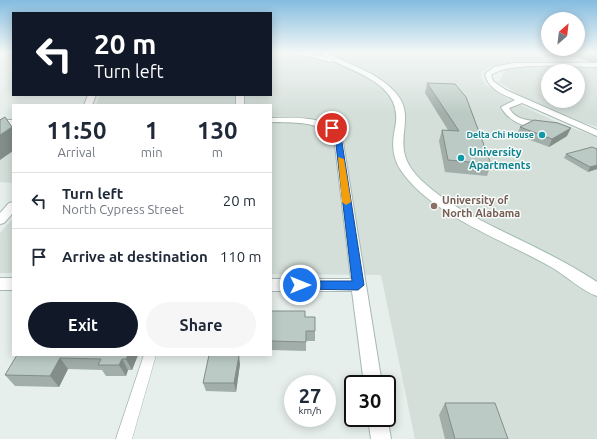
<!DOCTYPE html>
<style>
:root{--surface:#fff;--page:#f6f6f7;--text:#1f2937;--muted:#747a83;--line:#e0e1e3;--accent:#111827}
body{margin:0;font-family:Ubuntu,sans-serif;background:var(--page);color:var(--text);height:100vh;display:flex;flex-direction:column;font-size:15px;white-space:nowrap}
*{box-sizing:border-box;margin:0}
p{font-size:13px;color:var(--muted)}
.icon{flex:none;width:22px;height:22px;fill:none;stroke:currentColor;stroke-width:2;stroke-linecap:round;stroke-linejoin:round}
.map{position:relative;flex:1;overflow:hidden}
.panel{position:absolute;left:12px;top:104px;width:260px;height:252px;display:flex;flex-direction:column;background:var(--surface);border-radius:0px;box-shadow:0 2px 10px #0003}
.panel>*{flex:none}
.top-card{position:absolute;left:12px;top:12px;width:260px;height:84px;border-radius:0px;box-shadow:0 2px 10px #0003;background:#111827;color:#fff;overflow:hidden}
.needle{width:26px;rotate:28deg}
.buttons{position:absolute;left:541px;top:12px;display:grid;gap:8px}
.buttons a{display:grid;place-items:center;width:44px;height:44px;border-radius:50%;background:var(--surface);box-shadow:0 2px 10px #0003;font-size:20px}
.speed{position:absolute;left:284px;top:375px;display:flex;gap:8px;font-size:20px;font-weight:700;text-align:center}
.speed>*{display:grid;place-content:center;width:52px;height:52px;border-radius:50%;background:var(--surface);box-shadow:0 2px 10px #0003;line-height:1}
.speed small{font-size:10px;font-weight:400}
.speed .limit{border:2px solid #111;border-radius:6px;background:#fff;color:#111}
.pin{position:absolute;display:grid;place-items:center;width:34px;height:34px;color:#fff;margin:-17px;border:2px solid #fff;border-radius:50%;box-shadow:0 1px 4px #0007}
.me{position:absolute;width:44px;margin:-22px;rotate:90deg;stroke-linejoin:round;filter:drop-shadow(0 0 3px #0008)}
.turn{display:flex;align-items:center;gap:14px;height:84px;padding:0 16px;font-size:18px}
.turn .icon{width:52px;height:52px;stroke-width:2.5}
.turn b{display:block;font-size:28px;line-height:34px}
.eta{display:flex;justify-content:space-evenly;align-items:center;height:68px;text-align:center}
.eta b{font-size:24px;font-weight:600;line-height:28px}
.button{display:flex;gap:8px;margin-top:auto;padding:8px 16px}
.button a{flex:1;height:46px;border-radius:24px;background:var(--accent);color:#fff;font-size:16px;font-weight:600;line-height:46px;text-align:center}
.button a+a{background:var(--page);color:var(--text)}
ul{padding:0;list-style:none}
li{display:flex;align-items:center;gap:12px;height:56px;padding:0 16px;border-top:1px solid var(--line)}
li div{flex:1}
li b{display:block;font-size:15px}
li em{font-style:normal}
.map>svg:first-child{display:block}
.built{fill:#d4dfda;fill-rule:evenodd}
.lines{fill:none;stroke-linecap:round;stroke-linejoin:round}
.lane-casing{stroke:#a8b8b2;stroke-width:1}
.street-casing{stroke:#a8b8b2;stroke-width:2}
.secondary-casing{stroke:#a4bbb3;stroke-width:2}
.lane{fill:#fff;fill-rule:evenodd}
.street{fill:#fff;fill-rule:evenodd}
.secondary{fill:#fff;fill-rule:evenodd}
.wall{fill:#a1aea9}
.shaded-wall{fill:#838d89}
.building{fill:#bbcac4;stroke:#838d89}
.route{fill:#1a73e8;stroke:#114b97}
.slow{fill:#f59e0b}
.culture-dot{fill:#0f9aa8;stroke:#f7fbf9;stroke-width:1.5}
.education-dot{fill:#8d6e63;stroke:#f7fbf9;stroke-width:1.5}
.labels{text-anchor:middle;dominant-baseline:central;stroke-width:3;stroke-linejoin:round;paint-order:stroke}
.far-culture-label{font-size:9px;font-weight:bold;fill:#0d838f;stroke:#f7fbf9;text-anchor:end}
.culture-label{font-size:11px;font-weight:bold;fill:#0d838f;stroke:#f7fbf9;text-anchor:start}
.education-label{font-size:11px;font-weight:bold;fill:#785e54;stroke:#f7fbf9;text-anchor:start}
</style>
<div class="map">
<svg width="597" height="439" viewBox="0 0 597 439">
<rect width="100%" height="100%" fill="#e6efeb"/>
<g class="built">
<polygon points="271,53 597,53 597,63 509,63 494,66 482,71 481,77 486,85 508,99 559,123 597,137 597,439 415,439 381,275 271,274 271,105 96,105 100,95 271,95"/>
<path d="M539 67 597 68V127L578 121 519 95 499 82 506 69ZM548 71H578V101H548Z"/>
<polygon points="0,128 13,129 13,183 0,182"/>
<polygon points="13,218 13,273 0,273 0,233"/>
</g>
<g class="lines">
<defs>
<polygon id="lane" points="144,355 156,355 132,439 116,439"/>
<g id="street">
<path d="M513 63H597V67C573 67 509 61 491 75L493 81 506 90 597 130V136L522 103 509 108C517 123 535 120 549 123V127C532 131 509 123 501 107L515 100C502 94 488 89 485 74L494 67Z"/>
<polygon points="88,95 96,95 92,105 84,105"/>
<rect x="236" y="95" width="8" height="10"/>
<path d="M271 118C295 118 326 115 342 136L382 384H364L352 291H271V279H351L334 137C317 120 293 123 271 122Z"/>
<rect x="0" y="120" width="13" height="6"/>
<polygon points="13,202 13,213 4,223 0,224 0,213 9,203"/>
<rect x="0" y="278" width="13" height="12"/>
<polygon points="387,416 391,439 371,439 368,418 387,418"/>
</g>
<path id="secondary" d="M295 53H304L327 57 320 53H327C349 65 377 72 395 92 421 121 384 145 421 180 446 204 476 218 506 233 537 248 568 263 597 282V296C582 291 565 275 551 267 504 240 430 215 400 169 392 156 392 143 395 128 404 87 362 75 333 61L330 62Z"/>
</defs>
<use href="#lane" class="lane-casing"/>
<use href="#street" class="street-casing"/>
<use href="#secondary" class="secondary-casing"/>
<use href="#lane" class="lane"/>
<use href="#street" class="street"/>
<use href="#secondary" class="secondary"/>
</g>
<g class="wall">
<polygon points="540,53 597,53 597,62 590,62 578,57 545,56"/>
<polygon points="427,83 491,164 487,176 445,172 439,141 442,130 448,130 425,93"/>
<polygon points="520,127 567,136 549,147 517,135"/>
<polygon points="566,154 597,169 588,172 564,158"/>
<polygon points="271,311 305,317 315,331 315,341 306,341 306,351 271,350"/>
<polygon points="17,355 138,355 132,370 128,370 126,376 106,376 102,370 68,369 59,387 15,386 5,375"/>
<polygon points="240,364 236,392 206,391 203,383"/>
<polygon points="445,403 508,439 445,439 439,415"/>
</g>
<g class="shaded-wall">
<polygon points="12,127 13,130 13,151 0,160 0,135"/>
<polygon points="571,128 567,136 549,147 552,139"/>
<polygon points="597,165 597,169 588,172 590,167"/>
<polygon points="128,355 138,355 132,370 126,359"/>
<polygon points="239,355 240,364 236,392 234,383"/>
<polygon points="60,358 68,369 59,387 50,376"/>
<polygon points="122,359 128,370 126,376 119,365"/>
</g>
<g class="building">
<polygon points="427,83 455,84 466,97 491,164 448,160 442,130 459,131"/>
<polygon points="5,117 12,127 0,135 0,120"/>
<polygon points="534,120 558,123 571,128 552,139 520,127"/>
<polygon points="592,147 597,149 597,165 590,167 566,154"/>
<polygon points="271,311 305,311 305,317 315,317 315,331 306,331 306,342 271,341"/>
<polygon points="17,355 128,355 126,359 122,359 119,365 98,365 101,359 60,358 50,376 5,375"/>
<polygon points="209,355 239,355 234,383 203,383"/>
<polygon points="445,403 495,403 508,439 455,439"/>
</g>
<linearGradient id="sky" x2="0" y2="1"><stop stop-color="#84bce0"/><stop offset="0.46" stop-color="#f4f8f6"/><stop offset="1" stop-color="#f4f8f6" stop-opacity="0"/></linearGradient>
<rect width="597" height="114" fill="url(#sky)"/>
<polygon class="route" points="330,127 335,127 341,136 364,285 358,290 300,289 295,285 300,281 352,281 335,136 329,128"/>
<polygon class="slow" points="338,157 344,159 351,202 346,205 342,202"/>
<g class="culture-dot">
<circle cx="542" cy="135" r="4"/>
<circle cx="461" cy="158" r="4"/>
</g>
<circle class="education-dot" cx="434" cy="206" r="4"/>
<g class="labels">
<g class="far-culture-label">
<text x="534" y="135">Delta Chi House</text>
</g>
<g class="culture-label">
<text x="469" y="152">University<tspan x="469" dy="13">Apartments</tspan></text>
</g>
<g class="education-label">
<text x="442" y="200">University of<tspan x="442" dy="13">North Alabama</tspan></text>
</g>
</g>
</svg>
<div class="buttons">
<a><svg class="needle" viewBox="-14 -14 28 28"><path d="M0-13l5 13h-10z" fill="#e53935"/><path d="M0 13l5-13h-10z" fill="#747a83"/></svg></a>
<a><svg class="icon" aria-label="layers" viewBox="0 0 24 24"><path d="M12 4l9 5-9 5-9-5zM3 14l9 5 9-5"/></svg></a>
</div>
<div class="speed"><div>27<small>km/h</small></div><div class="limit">30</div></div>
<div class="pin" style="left:332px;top:128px;background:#d93025"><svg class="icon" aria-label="arrive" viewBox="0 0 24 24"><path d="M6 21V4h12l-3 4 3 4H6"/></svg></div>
<svg class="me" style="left:300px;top:285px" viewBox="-20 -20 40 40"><circle r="17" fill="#1a73e8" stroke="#fff" stroke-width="3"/><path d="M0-11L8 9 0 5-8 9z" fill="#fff"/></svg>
<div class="top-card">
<div class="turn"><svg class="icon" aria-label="left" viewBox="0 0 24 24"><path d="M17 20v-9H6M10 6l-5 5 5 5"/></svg><div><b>20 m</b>Turn left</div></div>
</div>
<section class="panel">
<div class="eta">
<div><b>11:50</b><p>Arrival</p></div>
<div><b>1</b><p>min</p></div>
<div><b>130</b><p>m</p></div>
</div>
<ul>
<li><svg class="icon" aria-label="left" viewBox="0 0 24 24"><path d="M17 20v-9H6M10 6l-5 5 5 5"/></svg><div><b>Turn left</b><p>North Cypress Street</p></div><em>20 m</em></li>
<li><svg class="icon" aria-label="arrive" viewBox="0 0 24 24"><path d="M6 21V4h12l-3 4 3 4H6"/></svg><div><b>Arrive at destination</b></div><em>110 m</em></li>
</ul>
<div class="button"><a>Exit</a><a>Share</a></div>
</section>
</div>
